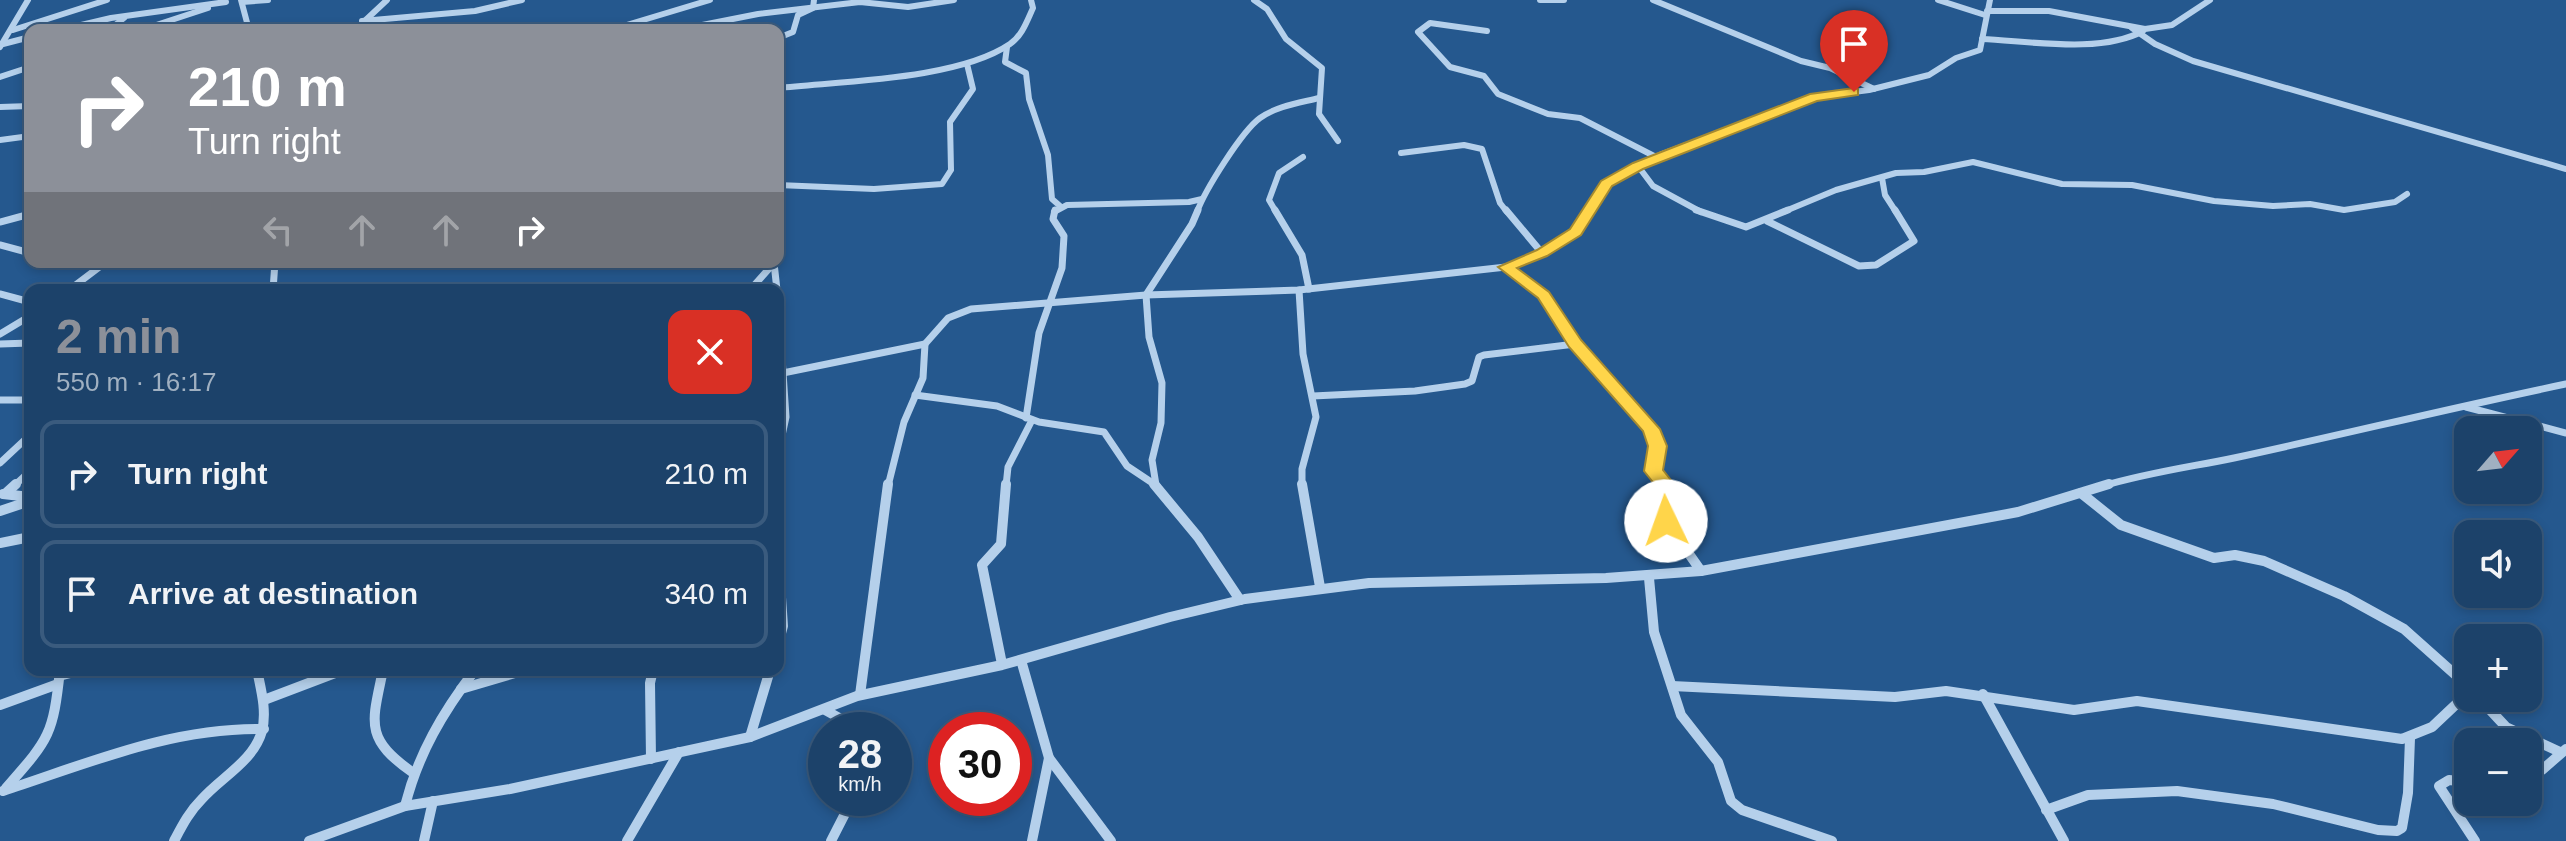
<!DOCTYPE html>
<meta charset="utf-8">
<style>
:root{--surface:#1c426a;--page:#254970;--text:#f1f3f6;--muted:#a0b0c1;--line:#3a5b7e;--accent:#8c9099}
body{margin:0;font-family:Arial,sans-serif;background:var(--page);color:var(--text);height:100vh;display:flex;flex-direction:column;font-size:30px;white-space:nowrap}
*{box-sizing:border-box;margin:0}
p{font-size:26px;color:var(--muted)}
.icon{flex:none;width:44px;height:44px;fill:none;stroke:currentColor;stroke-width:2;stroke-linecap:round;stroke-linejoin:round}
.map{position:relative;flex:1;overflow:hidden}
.sheet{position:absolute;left:24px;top:284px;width:760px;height:392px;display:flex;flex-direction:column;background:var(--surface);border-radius:16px;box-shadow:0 4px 12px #0003,0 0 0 2px var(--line)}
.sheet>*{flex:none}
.banner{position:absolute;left:24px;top:24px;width:760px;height:244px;border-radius:16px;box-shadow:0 4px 12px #0003,0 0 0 2px var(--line);background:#8c9099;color:#fff;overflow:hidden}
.needle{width:52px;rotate:62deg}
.tools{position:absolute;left:2454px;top:416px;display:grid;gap:16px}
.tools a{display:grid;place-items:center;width:88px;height:88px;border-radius:16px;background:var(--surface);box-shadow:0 4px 12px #0003,0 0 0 2px var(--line);font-size:40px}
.speed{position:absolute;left:808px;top:712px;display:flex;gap:16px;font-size:40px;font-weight:700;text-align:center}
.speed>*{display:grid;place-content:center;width:104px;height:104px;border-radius:50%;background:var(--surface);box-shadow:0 4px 12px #0003,0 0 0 2px var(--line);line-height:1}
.speed small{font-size:20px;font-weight:400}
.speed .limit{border:12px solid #d22;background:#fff;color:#111}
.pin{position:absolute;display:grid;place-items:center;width:68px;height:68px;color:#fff;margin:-82px -34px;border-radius:50% 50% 50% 0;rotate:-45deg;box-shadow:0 0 8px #0007}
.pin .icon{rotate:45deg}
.me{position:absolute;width:88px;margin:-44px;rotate:357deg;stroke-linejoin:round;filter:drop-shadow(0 0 6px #0008)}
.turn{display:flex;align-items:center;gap:28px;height:168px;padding:0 32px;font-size:36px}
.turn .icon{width:104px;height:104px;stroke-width:2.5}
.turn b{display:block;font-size:56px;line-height:68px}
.lanes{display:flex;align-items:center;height:76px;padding:0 32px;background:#0003;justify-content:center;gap:40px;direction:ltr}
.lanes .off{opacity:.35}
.round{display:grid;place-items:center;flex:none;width:84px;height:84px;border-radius:16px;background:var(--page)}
.head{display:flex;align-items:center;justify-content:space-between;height:136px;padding:0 32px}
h1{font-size:48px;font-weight:800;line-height:60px;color:var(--accent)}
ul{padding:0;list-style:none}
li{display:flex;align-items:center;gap:24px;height:108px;margin:0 16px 12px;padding:0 16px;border:4px solid var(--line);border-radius:16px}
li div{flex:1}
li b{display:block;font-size:30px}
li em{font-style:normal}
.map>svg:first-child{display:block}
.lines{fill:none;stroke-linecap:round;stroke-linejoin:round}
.minor-far2{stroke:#b5d0eb;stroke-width:6}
.minor-far1{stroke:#b5d0eb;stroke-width:7}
.minor{stroke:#b5d0eb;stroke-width:10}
.route{fill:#ffd54a;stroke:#a68a30;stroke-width:2}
</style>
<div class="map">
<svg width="2566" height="841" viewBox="0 0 2566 841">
<rect width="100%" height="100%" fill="#25588e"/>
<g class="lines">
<g class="minor-far2">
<polyline points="241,0 249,30"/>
<polyline points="1254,0 1267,9 1286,39 1322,68 1319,114 1338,141"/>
<polyline points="1540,0 1564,0"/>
<polyline points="1653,0 1801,61 1830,68 1874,89"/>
<polyline points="1938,0 1985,15"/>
<polyline points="242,2 268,0"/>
<polyline points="1987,11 2049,11 2145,29 2172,25 2210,0"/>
<polyline points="362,21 475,11 522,0"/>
<polyline points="2132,28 2155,44 2193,61 2566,169"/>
<polyline points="13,30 107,0"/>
<polyline points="60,30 111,18 226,2"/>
<polyline points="109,30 124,18"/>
<polyline points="141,30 208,8"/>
<polyline points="355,30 387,0"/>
<polyline points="610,30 710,0"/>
<polyline points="677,30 758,14 860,2 908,7 954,0"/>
<polyline points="1487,31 1430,23 1418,32 1450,67 1484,76 1498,94 1548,114 1580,118 1656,157"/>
<polyline points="778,38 793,32 798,15 813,8 814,0"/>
<path d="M1982 39C2029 41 2101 54 2143 31"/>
<polyline points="3,44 30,37"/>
<polyline points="0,47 28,0"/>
<polyline points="1007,47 1005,62 1026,73 1029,99 1048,155 1052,199 1060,206"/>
<polyline points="0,77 30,67"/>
<path d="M778 88C841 81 957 80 1010 44 1022 36 1027 21 1033 8L1031 0"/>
<polyline points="0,107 30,106"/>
<polyline points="0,140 30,136"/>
<polyline points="1401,153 1464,145 1482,149 1500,203 1507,212"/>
<polyline points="1638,166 1653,186 1701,212"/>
<polyline points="1882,178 1885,195 1896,212"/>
<polyline points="778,185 874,189 942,184 951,170 950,122 973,89 967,64"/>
<polyline points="1054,212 1067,205 1189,202 1202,199"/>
<path d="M1197 212C1205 190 1242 131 1260 118 1277 106 1299 103 1319 98"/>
<polyline points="1276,212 1269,200 1279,173 1303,157"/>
<polyline points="1588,212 1606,184 1662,154 1815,97 1869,90 1929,75 1956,58 1980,50 1990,0"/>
<polyline points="1783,212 1836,190 1896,173 1924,172 1973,162 2062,184 2132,185 2214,201 2273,206 2310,204 2344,210 2395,202 2407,194"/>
</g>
<g class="minor-far1">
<polyline points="1275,210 1302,255 1309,289"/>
<polyline points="1506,210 1542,253"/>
<polyline points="1696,210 1746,227 1788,210"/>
<polyline points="1767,221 1859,266 1876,265 1914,241 1895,210"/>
<polyline points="0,222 30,214"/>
<polyline points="0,245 30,253"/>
<polyline points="774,263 777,290"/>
<polyline points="1506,267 1544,295 1575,344 1651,429 1657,446 1654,471 1666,486"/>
<polyline points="69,290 106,262"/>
<polyline points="273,290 275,262"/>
<polyline points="750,290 774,263"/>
<polyline points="1299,290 1303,354 1316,417 1302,469 1302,486"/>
<polyline points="0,294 30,302"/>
<polyline points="778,298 786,417 778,454"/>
<polyline points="0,334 30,316"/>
<polyline points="0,344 30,343"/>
<polyline points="778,374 925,344 948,318 971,309 1146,295 1299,290 1506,267 1542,253 1575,232 1589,210"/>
<polyline points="915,395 997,406 1039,422 1104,432 1127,466 1157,486"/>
<polyline points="1313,396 1415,391 1465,384 1472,381 1479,357 1484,355 1575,344"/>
<polyline points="0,400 30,400"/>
<polyline points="2466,407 2566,433"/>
<polyline points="1026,418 1039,333 1062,268 1064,236 1053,219 1055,210"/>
<polyline points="0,463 30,435"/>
<polyline points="1156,485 1152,460 1161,423 1162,383 1149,337 1146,295 1192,224 1198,210"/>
<polyline points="14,486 30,471"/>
<polyline points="888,486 904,422 923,378 925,344"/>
<polyline points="1006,486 1008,467 1032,420"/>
<path d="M2103 486C2146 473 2190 467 2234 458 2345 434 2455 407 2566 384"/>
</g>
<g class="minor">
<polyline points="1154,484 1198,537 1240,600"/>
<polyline points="1302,484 1320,587"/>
<polyline points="1664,484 1672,494 1666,521 1701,571"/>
<polyline points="2081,493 2121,525 2214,558 2235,555 2264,561 2344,596 2404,629 2468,686"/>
<polyline points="3,494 30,497"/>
<polyline points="5,494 16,484"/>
<polyline points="0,511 30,501"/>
<polyline points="0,543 30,537"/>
<polyline points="778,554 783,626 778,644"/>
<polyline points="1649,578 1654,632 1681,715 1718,762 1731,801 1742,810 1832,841"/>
<polyline points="1021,660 1049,758 1111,841"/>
<polyline points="1002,664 982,565 1001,544 1006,484"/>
<path d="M383 670C372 723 364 738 412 772"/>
<polyline points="59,676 82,670"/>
<polyline points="1672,686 1895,697 1946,691 2074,710 2137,701 2402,739 2432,727 2468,693"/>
<polyline points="461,689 525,670"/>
<polyline points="1983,694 2064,841"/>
<polyline points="860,695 888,484"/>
<polyline points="2479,698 2506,727 2560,752"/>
<polyline points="264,700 343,670"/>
<polyline points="0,705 58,684"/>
<polyline points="825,710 861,730"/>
<polyline points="750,737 770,670"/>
<polyline points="651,759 650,683 653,670"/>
<polyline points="2528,775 2542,770 2566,749"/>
<polyline points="2468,782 2449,780 2439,786 2475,841"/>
<path d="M6 788C49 739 53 736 60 670"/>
<path d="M3 791C89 763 172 727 264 729"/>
<path d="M405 806C418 754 443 712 475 670"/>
<polyline points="2046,810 2088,795 2177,791 2273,804 2378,830 2397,831 2402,828 2408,793 2410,738"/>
<path d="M174 841C182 826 189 812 201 800 221 777 253 762 262 731 267 711 261 690 257 670"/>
<polyline points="309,841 405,806 510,789 750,737 857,696 1002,665 1170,617 1245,599 1369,583 1606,578 1701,571 2018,512 2109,484"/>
<polyline points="424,841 433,801"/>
<polyline points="627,841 679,752"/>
<polyline points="831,841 853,798"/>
<polyline points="1032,841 1049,758"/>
</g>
</g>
<polygon class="route" points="1854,88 1858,89 1858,95 1817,101 1643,169 1612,186 1581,235 1547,256 1517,268 1549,292 1581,340 1660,429 1667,446 1663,470 1682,494 1673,525 1659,525 1656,521 1663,495 1644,471 1648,446 1643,431 1569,347 1538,298 1498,267 1537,250 1570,229 1601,181 1633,163 1810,94"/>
</svg>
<div class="tools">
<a><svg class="needle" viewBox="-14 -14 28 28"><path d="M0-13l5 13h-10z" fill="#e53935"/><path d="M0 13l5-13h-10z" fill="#a0b0c1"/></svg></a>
<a><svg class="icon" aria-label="sound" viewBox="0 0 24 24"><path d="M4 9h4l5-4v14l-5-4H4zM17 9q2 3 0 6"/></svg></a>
<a>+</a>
<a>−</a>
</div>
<div class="speed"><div>28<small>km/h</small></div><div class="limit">30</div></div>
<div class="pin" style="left:1854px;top:92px;background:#d93025"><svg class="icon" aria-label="arrive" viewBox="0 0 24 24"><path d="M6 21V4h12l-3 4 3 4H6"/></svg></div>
<svg class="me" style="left:1666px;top:521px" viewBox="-20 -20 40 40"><circle r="19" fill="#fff"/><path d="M0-13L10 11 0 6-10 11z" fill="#ffd54a"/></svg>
<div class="banner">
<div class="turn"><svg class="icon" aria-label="right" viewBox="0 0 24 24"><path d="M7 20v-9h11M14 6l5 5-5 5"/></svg><div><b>210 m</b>Turn right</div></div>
<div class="lanes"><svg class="icon off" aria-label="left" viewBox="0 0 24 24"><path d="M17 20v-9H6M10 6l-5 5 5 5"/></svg><svg class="icon off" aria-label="ahead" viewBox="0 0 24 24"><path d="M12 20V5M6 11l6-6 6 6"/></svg><svg class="icon off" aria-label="ahead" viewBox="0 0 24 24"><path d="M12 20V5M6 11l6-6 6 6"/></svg><svg class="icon" aria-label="right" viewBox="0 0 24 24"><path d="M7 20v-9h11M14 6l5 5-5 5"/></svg></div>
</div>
<section class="sheet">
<div class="head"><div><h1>2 min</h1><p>550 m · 16:17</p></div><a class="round" style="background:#d93025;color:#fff"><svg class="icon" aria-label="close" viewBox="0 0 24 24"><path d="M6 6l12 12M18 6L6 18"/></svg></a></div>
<ul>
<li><svg class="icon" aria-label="right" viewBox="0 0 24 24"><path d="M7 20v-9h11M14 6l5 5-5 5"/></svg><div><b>Turn right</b></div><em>210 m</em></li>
<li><svg class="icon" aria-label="arrive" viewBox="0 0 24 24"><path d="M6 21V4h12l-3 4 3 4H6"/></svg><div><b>Arrive at destination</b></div><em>340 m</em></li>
</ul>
</section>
</div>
